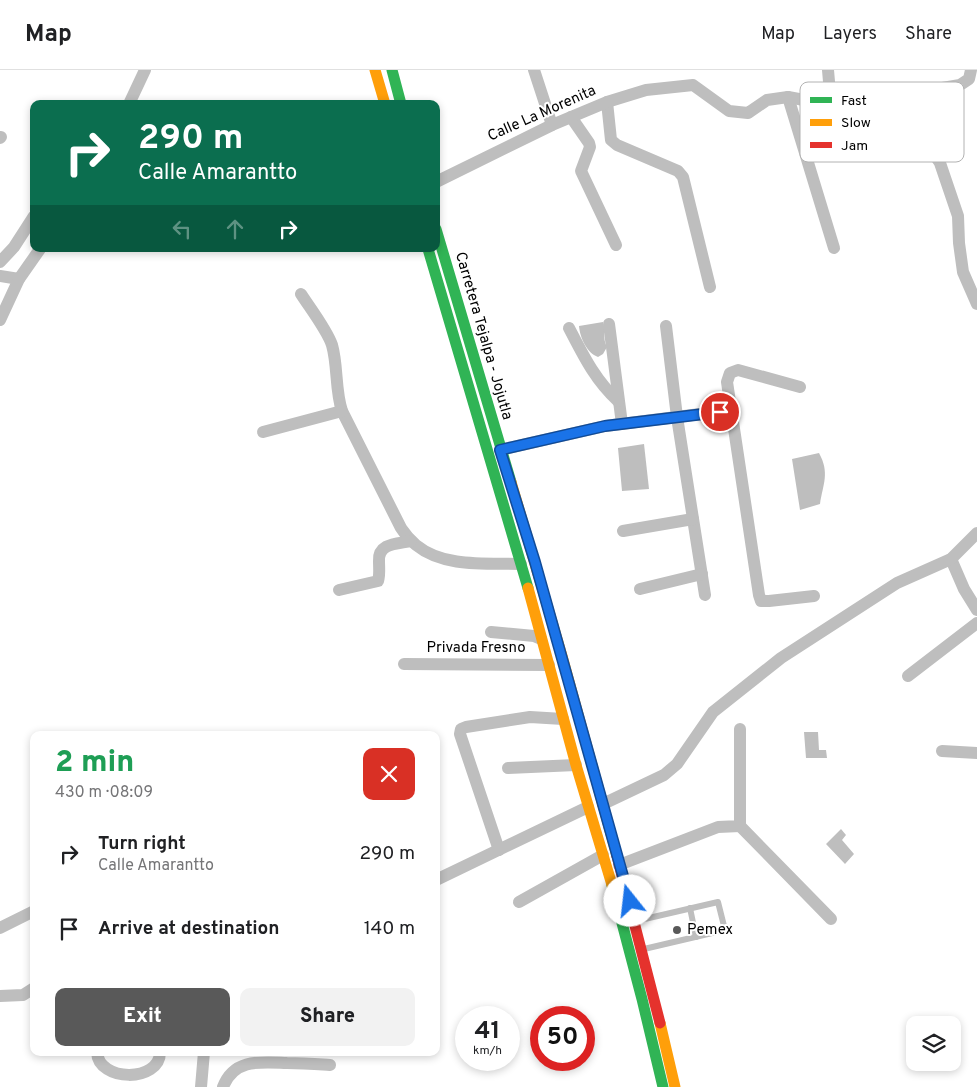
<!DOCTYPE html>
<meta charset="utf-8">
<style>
:root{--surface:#fff;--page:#f2f2f2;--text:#202124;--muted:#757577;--line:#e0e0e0;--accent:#595959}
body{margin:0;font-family:Overpass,sans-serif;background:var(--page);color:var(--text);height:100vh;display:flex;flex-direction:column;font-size:19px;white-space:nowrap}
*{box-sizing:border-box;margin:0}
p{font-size:16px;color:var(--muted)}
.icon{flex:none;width:28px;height:28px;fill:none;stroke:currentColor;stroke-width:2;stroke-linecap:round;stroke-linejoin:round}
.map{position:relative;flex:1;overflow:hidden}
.sheet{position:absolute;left:30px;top:661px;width:410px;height:325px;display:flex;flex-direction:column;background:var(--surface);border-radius:10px;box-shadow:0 2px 8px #0003}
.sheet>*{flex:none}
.hud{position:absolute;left:30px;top:30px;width:410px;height:152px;border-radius:10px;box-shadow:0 2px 8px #0003;background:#0b6e4f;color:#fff;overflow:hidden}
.buttons{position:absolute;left:906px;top:946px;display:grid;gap:10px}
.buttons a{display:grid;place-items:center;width:55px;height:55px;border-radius:10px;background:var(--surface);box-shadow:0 2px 8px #0003;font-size:25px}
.speed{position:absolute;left:455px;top:936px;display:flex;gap:10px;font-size:25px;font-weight:700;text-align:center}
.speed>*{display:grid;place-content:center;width:65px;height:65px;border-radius:50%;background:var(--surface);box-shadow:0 2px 8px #0003;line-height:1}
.speed small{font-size:12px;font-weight:400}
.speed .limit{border:8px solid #d22;background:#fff;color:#111}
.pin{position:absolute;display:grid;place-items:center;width:42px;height:42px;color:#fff;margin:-21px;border:2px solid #fff;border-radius:50%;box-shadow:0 1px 5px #0007}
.me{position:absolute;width:55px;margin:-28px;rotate:344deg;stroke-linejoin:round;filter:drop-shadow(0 0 4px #0008)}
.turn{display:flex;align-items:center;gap:18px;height:105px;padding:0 25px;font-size:22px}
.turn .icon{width:65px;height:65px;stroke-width:2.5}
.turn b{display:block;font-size:35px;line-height:42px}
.lanes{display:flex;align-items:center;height:48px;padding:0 25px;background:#0003;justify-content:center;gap:25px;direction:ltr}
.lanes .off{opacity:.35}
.round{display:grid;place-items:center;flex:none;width:52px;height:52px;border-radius:10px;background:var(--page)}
.headline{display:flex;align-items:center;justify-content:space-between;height:85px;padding:0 25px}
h1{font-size:30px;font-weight:800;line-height:38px;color:#1e9e55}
.action{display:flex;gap:10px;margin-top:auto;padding:10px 25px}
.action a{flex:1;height:58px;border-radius:10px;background:var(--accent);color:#fff;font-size:20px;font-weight:800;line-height:58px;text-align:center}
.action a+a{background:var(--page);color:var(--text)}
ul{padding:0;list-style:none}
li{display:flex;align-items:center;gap:15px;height:75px;padding:0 25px}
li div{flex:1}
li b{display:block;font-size:19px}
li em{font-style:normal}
header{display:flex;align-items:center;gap:30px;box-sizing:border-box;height:70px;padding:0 25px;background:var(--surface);border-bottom:1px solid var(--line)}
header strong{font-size:24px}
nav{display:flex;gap:28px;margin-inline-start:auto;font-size:18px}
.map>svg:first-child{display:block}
.water{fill:#bebebe}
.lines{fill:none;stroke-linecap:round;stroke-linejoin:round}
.lane{stroke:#bebebe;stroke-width:6}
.street{stroke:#bebebe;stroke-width:12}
.fast{stroke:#30b455;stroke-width:11}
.slow{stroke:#ff9f0a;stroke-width:11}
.jam{stroke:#e5322d;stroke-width:11}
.route-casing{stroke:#114b97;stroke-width:12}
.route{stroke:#1a73e8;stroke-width:9}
.poi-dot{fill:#595959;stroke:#fff;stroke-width:2}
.labels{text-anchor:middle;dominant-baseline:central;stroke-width:4;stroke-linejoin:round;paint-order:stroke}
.street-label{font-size:15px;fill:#000;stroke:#fff}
.poi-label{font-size:15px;fill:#000;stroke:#fff;text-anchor:start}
.key{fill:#fff;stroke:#b2b2b2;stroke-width:1}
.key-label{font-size:14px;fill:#000}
</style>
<header>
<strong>Map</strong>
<nav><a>Map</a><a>Layers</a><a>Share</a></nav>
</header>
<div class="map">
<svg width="977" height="1017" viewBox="0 0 977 1017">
<rect width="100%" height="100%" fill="#fff"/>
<g class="water">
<path d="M603 252C606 261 602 268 607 277L603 284 598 287C587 283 580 268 579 256Z"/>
<polygon points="644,374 649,419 622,421 618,378"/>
<path d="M819 383C830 403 823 414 820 434L800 440 792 389Z"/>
<polygon points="804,662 818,662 819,680 826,680 827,688 806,688"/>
<polygon points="841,759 846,765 842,770 854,784 845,794 826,774"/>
</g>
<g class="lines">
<g class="lane">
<polyline points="690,838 696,867"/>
<polyline points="636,851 718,832 725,860 644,879"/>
</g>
<g class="street">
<polyline points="534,0 552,55"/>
<polyline points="828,0 831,35"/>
<polyline points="788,27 834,178"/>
<polyline points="607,32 611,70 617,75 678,101 683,107 710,217"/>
<polyline points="129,34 145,0"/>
<polyline points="871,44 895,26 960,15 969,9 971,0"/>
<polyline points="571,47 589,73 590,77 581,101 616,175"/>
<polyline points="0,68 1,67"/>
<polyline points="436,112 552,55 607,32 646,20 693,15 729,41 748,43 767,30 788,27 831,35 904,53 923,68 940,93 958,146 959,173 963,202 977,234"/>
<polyline points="0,192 14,177 34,146"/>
<polyline points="0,206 19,209"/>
<path d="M301 224C310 238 327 260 332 275 338 296 335 320 342 341L401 458C405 464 410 470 416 475 444 498 487 493 521 494"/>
<polyline points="0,250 19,209 40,179"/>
<polyline points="609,254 622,354"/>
<polyline points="666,256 677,347 705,525"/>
<path d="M569 258C583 285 595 310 618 331"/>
<polyline points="800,317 738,300 730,303 727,312 759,525 761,531 769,531 814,526"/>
<polyline points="263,362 342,341"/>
<polyline points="500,380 605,356 708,343 731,341"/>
<polyline points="623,461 693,449"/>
<polyline points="951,489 964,519 977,540"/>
<polyline points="640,519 702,504"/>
<path d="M339 520 378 511C380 505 379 498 379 491 378 473 397 474 411 471"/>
<polyline points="491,562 534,566 541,569"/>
<polyline points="404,594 549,595"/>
<polyline points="908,606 977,553"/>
<polyline points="942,681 977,683"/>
<polyline points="508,698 576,695"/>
<polyline points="603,734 664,705 677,694 713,642 781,588 897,513 951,489 977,463"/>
<polyline points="740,756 831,849"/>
<polyline points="499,780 460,664 461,659 466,657 530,647 563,649"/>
<polyline points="619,795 718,757 740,756 740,659"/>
<polyline points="436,810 588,737"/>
<polyline points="519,832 603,785"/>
<polyline points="0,858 34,841"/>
<polyline points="0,926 23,925 34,918"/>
<path d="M97 982C98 1012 160 1013 160 982"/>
<polyline points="201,1017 204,982"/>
<path d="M223 1017C234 988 261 992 287 993 301 993 315 994 330 995"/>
</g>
<g class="fast">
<polyline points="392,0 401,34"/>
<polyline points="436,159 511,412"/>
<polyline points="428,179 528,518"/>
<polyline points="612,815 642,929 663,1017"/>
</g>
<g class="slow">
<polyline points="375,0 385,34"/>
<polyline points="511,412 562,586 617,786"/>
<polyline points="528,518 576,695 612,815"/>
<polyline points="660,953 675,1017"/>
</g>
<polyline class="jam" points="617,786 660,953"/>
</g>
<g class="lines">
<defs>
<polyline id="route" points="630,831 535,492 500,380 605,356 720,342"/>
</defs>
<use href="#route" class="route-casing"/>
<use href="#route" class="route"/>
</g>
<circle class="poi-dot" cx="677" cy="860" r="5"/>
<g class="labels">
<g class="street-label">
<text transform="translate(542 44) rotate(-24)">Calle La Morenita</text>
<text transform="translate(483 266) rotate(74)">Carretera Tejalpa - Jojutla</text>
<text x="476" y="578">Privada Fresno</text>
</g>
<g class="poi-label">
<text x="687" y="860">Pemex</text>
</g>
</g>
<rect x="800" y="12" width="164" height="80" rx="8" class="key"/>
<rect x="810" y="27" width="22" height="6" fill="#30b455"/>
<rect x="810" y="49" width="22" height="7" fill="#ff9f0a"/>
<rect x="810" y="72" width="22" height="6" fill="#e5322d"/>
<g class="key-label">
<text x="841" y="35">Fast</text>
<text x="841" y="57">Slow</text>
<text x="841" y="80">Jam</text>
</g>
</svg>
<div class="buttons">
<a><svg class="icon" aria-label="layers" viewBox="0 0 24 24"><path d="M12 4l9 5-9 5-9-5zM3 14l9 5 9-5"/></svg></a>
</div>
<div class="speed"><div>41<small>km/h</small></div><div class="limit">50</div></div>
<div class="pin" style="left:720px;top:342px;background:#d93025"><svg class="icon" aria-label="arrive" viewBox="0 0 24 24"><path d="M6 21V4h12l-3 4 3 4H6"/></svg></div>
<svg class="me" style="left:630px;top:831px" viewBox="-20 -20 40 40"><circle r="19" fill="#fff"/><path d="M0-13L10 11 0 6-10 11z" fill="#1a73e8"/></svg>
<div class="hud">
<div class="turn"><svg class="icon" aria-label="right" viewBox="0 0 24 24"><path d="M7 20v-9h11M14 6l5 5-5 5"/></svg><div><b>290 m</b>Calle Amarantto</div></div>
<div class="lanes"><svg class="icon off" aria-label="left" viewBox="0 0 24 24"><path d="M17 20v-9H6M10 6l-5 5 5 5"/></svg><svg class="icon off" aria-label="ahead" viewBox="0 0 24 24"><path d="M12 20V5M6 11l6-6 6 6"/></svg><svg class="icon" aria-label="right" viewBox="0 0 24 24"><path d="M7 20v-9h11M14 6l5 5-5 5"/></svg></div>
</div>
<section class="sheet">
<div class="headline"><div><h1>2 min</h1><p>430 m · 08:09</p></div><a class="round" style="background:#d93025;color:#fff"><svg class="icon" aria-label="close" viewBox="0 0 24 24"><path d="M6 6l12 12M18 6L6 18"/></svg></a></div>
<ul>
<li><svg class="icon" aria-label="right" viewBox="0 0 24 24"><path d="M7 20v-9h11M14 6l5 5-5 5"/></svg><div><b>Turn right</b><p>Calle Amarantto</p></div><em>290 m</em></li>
<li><svg class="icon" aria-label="arrive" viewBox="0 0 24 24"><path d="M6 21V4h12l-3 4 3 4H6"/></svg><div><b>Arrive at destination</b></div><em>140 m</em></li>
</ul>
<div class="action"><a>Exit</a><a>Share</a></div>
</section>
</div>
